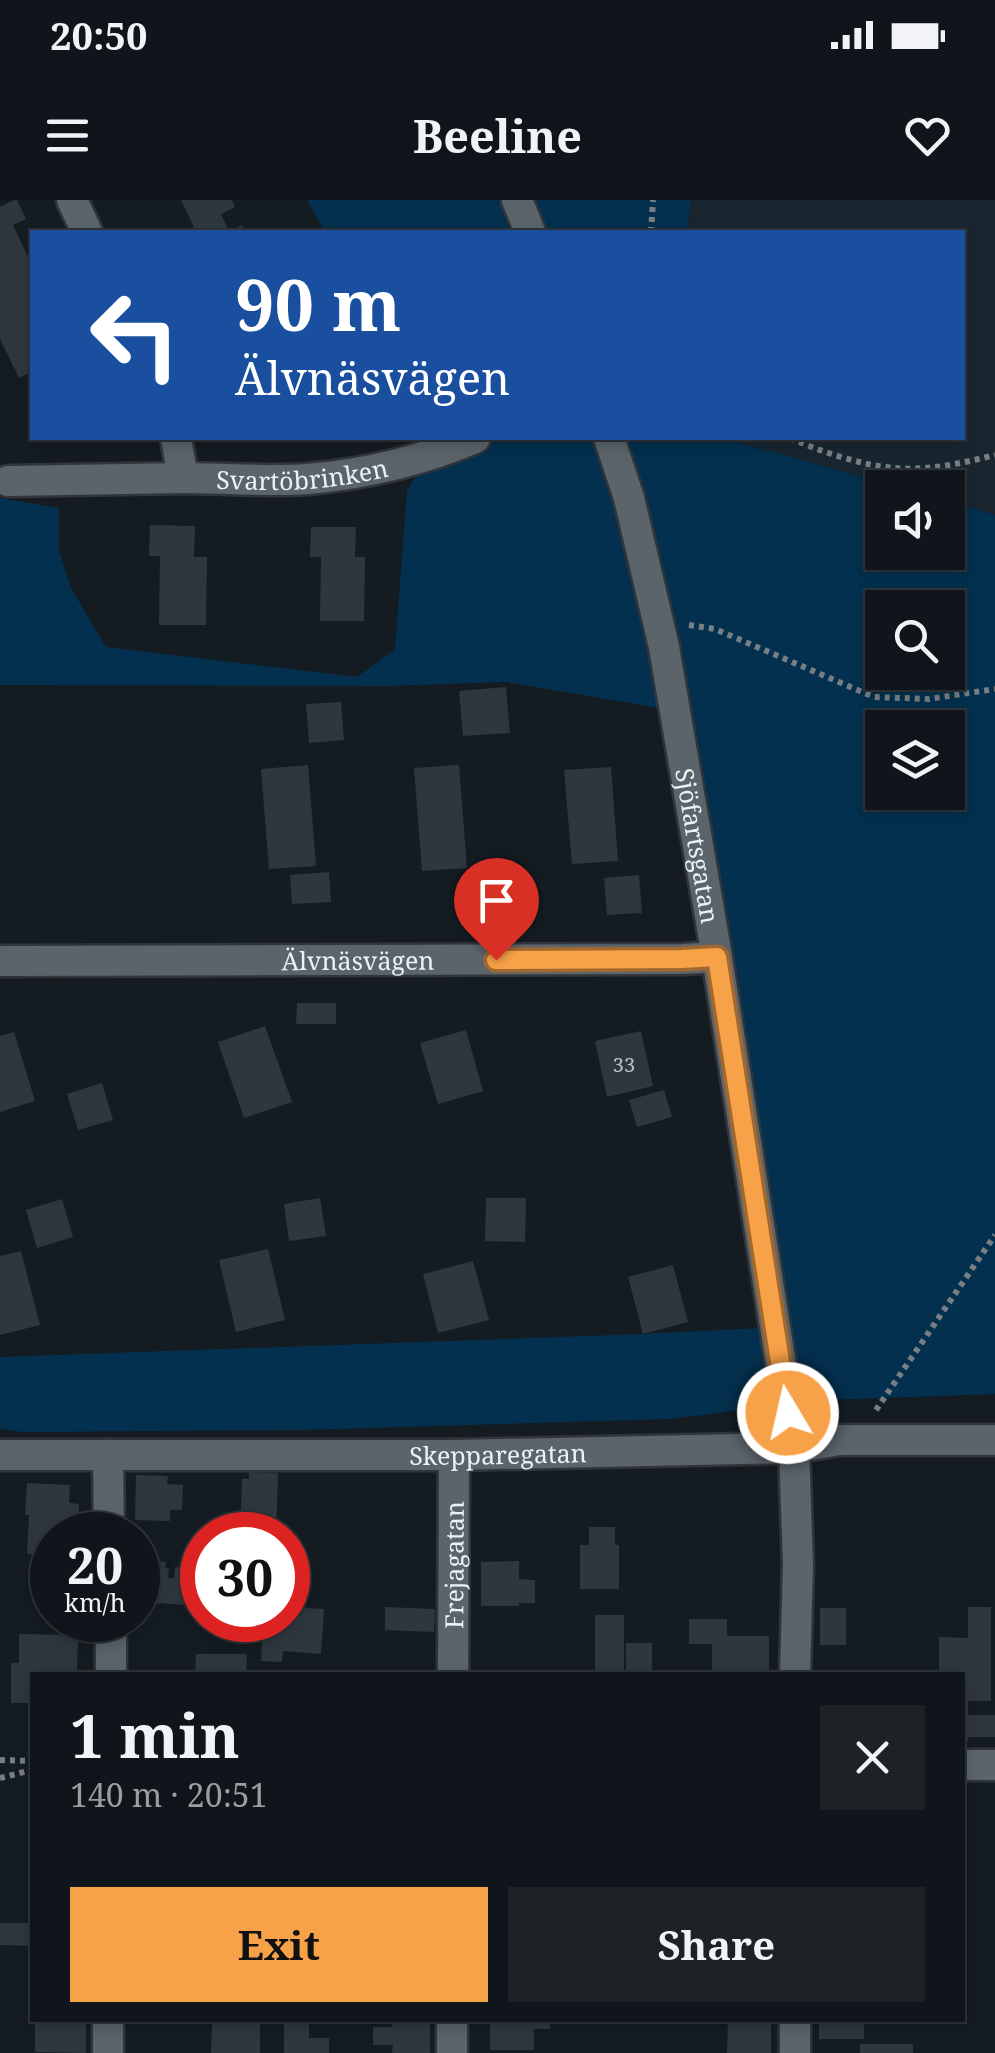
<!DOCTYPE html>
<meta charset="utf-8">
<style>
:root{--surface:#0f151a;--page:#1d2227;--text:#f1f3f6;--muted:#9b9fa2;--line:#2f3439;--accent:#f7a148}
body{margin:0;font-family:"Noto Serif",serif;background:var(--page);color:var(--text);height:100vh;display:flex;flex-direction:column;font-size:38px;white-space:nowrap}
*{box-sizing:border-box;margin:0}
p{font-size:32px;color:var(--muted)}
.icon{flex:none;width:55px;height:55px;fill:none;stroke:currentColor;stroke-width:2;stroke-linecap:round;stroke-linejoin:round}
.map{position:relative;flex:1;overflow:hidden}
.side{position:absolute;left:30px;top:1472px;width:935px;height:350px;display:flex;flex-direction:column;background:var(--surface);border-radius:0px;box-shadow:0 5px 15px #0003,0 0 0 2px var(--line)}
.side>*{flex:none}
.guide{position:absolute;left:30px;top:30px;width:935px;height:210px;border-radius:0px;box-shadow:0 5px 15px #0003,0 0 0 2px var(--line);background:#1a4fa0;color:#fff;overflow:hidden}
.controls{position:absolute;left:865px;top:270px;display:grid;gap:20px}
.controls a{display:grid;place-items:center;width:100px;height:100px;border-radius:0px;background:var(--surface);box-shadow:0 5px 15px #0003,0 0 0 2px var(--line);font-size:50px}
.speed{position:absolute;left:30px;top:1312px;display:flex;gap:20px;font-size:50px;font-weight:700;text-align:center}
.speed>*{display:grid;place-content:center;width:130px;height:130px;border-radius:50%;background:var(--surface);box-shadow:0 5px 15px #0003,0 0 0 2px var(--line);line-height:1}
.speed small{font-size:25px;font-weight:400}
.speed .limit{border:15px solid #d22;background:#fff;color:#111}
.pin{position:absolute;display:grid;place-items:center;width:85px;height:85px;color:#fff;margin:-102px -42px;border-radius:50% 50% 50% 0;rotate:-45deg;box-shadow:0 0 10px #0007}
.pin .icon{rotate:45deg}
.me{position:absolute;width:110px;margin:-55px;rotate:351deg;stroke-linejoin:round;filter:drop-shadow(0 0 8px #0008)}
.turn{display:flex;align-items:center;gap:35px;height:210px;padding:0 40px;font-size:45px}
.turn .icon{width:130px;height:130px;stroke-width:2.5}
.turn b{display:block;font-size:70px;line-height:85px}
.round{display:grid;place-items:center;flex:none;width:105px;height:105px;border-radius:0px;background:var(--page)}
.overview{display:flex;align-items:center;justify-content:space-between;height:170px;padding:0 40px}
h1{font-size:60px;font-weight:700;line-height:75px}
.action{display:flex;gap:20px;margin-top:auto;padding:20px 40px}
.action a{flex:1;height:115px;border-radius:0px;background:var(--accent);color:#111;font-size:40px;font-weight:700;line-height:115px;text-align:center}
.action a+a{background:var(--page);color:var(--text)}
.status{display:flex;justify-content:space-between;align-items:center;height:70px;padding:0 50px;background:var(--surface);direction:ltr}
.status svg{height:28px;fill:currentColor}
header{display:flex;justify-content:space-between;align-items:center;height:130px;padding:0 40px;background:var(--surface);font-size:45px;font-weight:700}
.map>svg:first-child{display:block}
.built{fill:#192630}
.green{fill:#03304e;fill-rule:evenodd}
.building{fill:#2f373e}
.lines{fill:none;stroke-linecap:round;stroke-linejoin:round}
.street-casing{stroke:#31353a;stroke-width:35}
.path{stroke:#787f84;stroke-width:6;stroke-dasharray:5 5;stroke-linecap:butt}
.street{stroke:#5b646b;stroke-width:30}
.route-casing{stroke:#a1692f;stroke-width:25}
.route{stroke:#f7a148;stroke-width:18}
.labels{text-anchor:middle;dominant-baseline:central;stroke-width:9;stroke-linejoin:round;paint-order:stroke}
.number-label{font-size:20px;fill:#bcc2c7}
.street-label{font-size:25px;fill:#ebf1f5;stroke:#141c22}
</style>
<div class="status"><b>20:50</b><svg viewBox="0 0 49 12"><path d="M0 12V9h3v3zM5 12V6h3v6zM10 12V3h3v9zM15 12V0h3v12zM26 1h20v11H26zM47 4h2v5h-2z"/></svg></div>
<header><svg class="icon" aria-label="menu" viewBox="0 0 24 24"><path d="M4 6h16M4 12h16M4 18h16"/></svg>Beeline<svg class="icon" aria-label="heart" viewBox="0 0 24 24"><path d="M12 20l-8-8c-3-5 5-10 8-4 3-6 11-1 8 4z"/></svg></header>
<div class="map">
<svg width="995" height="1853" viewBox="0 0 995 1853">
<rect width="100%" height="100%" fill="#141c22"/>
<polygon class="built" points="691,0 995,0 995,315 948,301 948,288 899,287 722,238 962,238 962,32 687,32"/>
<g class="green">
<polygon points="307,0 691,0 687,32 325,32"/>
<path d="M423 238H722L899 287 882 288V352H948V301L995 315V1194L827 1200 670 1219 302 1230 23 1232 0 1229V1157L643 1134 776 1127 677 511 505 482 387 486 0 485V298L59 308V351L71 388 106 447 357 477 395 449 407 290 428 257ZM882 408H948V472H882ZM882 528H948V592H882Z"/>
</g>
<g class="building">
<polygon points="14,0 17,0 26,19 13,25 32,65 32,180 29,173 19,178 0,139 0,7"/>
<polygon points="181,0 232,0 235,7 221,14 229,31 242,25 246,32 182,32 194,27"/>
<polygon points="150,325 195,326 194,357 207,357 206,425 159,425 160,356 149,356"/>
<polygon points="311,327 356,327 355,357 365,357 364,421 320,421 321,357 310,357"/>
<polygon points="506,487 510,533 463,536 459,491"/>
<polygon points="341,502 344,540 309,543 306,504"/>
<polygon points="308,565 316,666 269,669 261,569"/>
<polygon points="459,565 467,668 422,671 414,568"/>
<polygon points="611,567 618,661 572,664 564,570"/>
<polygon points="329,672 331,702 292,704 290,675"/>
<polygon points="639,675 642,713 607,715 604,678"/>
<polygon points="297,803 336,803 336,824 296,824"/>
<polygon points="265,826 292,902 244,918 218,842"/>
<polygon points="466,830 483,891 438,904 420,843"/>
<polygon points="641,831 653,886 607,897 595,841"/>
<polygon points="14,832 35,901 0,912 0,836"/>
<polygon points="102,883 113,920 78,930 67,894"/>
<polygon points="664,890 672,917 637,927 629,900"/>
<polygon points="320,998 326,1036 289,1041 284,1004"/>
<polygon points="486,998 526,998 525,1042 485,1041"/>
<polygon points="62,999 73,1037 37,1048 26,1010"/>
<polygon points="268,1049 285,1120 236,1132 219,1060"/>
<polygon points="21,1051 40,1125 0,1135 0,1056"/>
<polygon points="473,1061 489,1120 438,1133 423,1074"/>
<polygon points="673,1065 688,1122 643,1134 628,1077"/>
<polygon points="249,1272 278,1273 276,1335 249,1335 250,1310 241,1310 242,1279 249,1279"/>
<polygon points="136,1275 168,1276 167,1284 183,1285 182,1310 170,1310 170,1321 135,1320"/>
<polygon points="27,1283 70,1285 69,1303 79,1304 78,1335 52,1335 52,1355 27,1354 29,1315 25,1315"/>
<polygon points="589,1327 615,1327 615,1345 619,1345 619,1389 580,1389 580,1345 589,1345"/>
<polygon points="157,1361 166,1362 165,1368 169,1369 168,1378 174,1378 175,1367 196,1368 196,1375 202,1375 202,1406 138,1402 138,1367 157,1368"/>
<polygon points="519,1361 519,1379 535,1380 535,1403 519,1403 519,1406 481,1406 481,1362"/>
<polygon points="288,1407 324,1409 321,1454 283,1451 282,1462 261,1461 263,1420 288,1420"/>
<polygon points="385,1407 435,1409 434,1432 385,1430"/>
<polygon points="968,1407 991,1407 991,1501 968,1501 968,1515 995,1515 995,1537 968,1537 968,1542 962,1541 962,1475 939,1475 939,1437 968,1438"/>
<rect x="820" y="1408" width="26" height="37"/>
<rect x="595" y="1415" width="29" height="60"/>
<polygon points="689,1419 727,1419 727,1436 769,1436 769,1475 712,1475 712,1444 689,1444"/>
<polygon points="19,1434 78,1435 77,1475 32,1475 32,1503 11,1503 11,1463 19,1463"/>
<rect x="626" y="1443" width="26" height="32"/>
<polygon points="196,1454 247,1454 246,1475 195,1475"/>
<polygon points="0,1723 32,1723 32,1746 0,1745"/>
<polygon points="35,1820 86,1820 86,1853 35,1852"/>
<polygon points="230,1820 260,1821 260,1853 211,1853 212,1821"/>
<polygon points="284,1820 309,1820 309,1838 329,1838 329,1853 284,1853"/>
<polygon points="392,1820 430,1820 430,1853 392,1853 393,1845 373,1845 373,1827 392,1827"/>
<polygon points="490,1820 550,1820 550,1829 534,1829 534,1850 490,1850"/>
<polygon points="728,1820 771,1820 771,1853 727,1853"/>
<rect x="819" y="1820" width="45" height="19"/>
<rect x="860" y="1844" width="53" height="9"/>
</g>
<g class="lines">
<defs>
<g id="street">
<polyline points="72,0 87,32"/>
<polyline points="517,0 530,32"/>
<path id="s1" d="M176 238 183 278C224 278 267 282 308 279 366 274 421 261 475 238"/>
<path id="s2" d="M609 238 629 298 664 447 717 757 794 1248 798 1365 795 1475"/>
<polyline points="8,281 183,278"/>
<path id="s3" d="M0 761 683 759 717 757"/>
<path id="s4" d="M0 1255H454L794 1248 839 1240H995"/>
<polyline points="108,1255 109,1335"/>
<polyline points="111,1420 111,1475"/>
<path id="s5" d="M453 1475 454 1255"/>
<polyline points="962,1565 995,1565"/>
<polyline points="108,1820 108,1853"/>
<polyline points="795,1820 795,1853"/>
<polyline points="452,1853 452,1820"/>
</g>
</defs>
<use href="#street" class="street-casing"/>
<g class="path">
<polyline points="651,32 653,0"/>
<path d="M790 238C819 251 863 266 895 268 928 271 963 263 995 255"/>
<polyline points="689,425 715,429 874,497 929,499 995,489"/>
<polyline points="876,1210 995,1035"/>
<polyline points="0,1560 32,1561"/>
<polyline points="0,1578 32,1570"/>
</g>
<use href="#street" class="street"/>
</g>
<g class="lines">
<defs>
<polyline id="route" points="496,760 682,759 717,757 788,1213"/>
</defs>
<use href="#route" class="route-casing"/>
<use href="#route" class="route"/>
</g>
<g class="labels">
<g class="number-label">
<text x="624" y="864">33</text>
</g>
<g class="street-label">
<text stroke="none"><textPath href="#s1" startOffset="160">Svartöbrinken</textPath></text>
<text stroke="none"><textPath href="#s2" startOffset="418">Sjöfartsgatan</textPath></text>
<text stroke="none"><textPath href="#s3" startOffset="358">Älvnäsvägen</textPath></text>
<text stroke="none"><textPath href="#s4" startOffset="498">Skepparegatan</textPath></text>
<text stroke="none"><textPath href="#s5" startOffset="110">Frejagatan</textPath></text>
</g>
</g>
</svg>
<div class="controls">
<a><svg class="icon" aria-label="sound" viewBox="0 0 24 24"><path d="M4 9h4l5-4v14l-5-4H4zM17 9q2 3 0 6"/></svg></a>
<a><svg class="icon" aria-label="search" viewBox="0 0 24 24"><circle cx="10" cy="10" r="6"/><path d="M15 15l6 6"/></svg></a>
<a><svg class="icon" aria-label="layers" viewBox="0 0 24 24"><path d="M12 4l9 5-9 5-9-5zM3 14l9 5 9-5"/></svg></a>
</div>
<div class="speed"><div>20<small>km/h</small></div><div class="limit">30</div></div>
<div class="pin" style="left:496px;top:760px;background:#d93025"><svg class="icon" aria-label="arrive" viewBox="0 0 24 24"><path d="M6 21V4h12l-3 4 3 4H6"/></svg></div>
<svg class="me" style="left:788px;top:1213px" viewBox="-20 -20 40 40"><circle r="17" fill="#f7a148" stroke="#fff" stroke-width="3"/><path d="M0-11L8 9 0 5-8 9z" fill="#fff"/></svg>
<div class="guide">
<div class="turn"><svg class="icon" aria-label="left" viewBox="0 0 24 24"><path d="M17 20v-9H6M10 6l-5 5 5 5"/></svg><div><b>90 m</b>Älvnäsvägen</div></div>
</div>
<section class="side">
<div class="overview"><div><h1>1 min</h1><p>140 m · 20:51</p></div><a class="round"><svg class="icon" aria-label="close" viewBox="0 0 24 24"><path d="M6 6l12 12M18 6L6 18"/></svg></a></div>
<div class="action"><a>Exit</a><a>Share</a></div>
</section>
</div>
